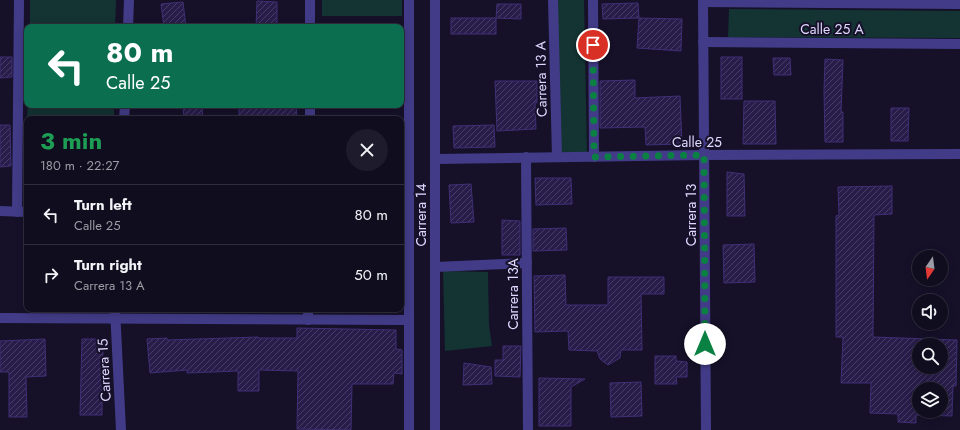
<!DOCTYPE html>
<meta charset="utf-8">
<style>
:root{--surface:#100d1f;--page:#1e1b2c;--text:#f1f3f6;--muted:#9c9ca4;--line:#302d3d}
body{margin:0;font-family:Jost,sans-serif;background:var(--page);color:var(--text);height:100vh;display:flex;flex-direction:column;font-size:15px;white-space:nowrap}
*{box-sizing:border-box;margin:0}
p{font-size:13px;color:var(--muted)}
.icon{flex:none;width:22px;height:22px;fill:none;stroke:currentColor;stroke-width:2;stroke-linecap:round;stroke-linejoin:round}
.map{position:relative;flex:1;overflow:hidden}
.sheet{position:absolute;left:24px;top:116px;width:380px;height:196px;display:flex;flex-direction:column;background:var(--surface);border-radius:8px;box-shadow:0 2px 10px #0003,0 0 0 1px var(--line)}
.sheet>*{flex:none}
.hud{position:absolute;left:24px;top:24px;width:380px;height:84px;border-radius:8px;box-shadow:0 2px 10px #0003,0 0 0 1px var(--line);background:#0b6e4f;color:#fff;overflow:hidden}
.needle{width:26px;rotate:194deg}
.controls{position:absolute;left:912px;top:250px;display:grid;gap:8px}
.controls a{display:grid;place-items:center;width:36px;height:36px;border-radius:50%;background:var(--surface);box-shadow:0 2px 10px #0003,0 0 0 1px var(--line);font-size:20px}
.pin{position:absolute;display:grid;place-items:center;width:34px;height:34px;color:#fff;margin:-17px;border:2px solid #fff;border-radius:50%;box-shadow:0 1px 4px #0007}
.me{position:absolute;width:44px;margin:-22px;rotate:0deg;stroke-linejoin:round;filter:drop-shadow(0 0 3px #0008)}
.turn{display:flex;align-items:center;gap:14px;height:84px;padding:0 16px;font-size:18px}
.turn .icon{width:52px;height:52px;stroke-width:2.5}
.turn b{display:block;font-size:28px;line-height:34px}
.round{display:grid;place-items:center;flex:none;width:42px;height:42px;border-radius:21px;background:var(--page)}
.summary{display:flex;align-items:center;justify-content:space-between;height:68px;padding:0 16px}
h1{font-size:24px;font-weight:700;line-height:30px;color:#1e9e55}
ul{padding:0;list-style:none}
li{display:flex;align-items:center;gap:12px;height:60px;padding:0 16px;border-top:1px solid var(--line)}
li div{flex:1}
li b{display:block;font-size:15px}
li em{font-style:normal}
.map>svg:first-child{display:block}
.green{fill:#143333}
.building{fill:url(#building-hatch);stroke:#3f2f76;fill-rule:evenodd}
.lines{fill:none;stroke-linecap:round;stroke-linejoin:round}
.minor{stroke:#423c88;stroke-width:10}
.tertiary{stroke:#423c88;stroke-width:10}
.route{stroke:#0b8043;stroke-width:7;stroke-dasharray:0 12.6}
.labels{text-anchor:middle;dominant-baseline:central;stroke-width:4;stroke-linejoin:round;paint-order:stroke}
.street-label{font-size:14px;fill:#dfd9ff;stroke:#161129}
</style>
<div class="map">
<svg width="960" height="430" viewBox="0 0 960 430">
<defs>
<pattern id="building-hatch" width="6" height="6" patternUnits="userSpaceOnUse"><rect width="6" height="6" fill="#281d4a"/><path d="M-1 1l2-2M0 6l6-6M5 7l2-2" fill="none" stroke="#473d65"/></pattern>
</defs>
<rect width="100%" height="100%" fill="#161129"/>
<g class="green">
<polygon points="30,0 116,0 115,27 30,27"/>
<rect x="322" y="0" width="80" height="16"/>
<polygon points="556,0 584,0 587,152 560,152"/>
<polygon points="729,9 960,11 960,38 728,37"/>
<polygon points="28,105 114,105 114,119 27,119"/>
<polygon points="443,271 488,272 489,325 492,346 445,351"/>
</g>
<g class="building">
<polygon points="257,1 277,2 277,27 256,27"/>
<polygon points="183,2 186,27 164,27 161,4"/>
<polygon points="638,3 639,18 603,19 602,4"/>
<polygon points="497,4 521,4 521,19 496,18"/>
<rect x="451" y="18" width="45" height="16"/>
<polygon points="639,18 682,19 681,51 637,48"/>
<polygon points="0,57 12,57 12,77 0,78"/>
<rect x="721" y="57" width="21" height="42"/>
<polygon points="773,58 790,58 791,75 774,75"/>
<polygon points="825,59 843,60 841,112 843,112 843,142 825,142 824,91"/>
<polygon points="635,80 635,98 680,96 682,144 646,145 645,127 600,128 600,81"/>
<polygon points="495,81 537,81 537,103 535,102 536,129 497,131"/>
<polygon points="744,101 775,101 776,144 743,144"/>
<polygon points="183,105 202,105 203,119 184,119"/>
<polygon points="239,105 296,105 297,119 239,119"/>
<polygon points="891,108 909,108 908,141 891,141"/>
<polygon points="0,125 10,125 11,166 0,167"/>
<polygon points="494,125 495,147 454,148 453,126"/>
<polygon points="727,172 744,174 745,216 727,216"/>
<polygon points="535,178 571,178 572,204 536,205"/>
<polygon points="471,184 474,222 451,223 449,185"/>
<path d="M892 186V214L874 215 873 337 957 340 956 386H953L952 416 916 415V423L898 422V414L870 413 871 383H841L843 337H836V216L839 215 838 187ZM919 345H941V367H919ZM919 389H941V411H919Z"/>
<polygon points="502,220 520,221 520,255 502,255"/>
<polygon points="566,228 567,250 533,251 533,229"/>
<polygon points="754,244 755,282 724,283 723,245"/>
<polygon points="565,275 566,305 608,305 608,277 664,277 664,294 641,294 642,350 621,350 620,358 608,365 600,359 597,351 569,350 568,331 535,332 534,276"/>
<polygon points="297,328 396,330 396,349 402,350 402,374 394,373 393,384 352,384 351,430 297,429 298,371 259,370 259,391 238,391 238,371 187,373 187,370 150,373 147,339 167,338 167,340 258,337 258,338 297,338"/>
<polygon points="45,339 46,376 26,377 27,417 9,417 9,372 0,372 0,341"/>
<polygon points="82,339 103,339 102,415 80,415"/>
<polygon points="503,346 521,346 520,377 495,376 495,360 503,360"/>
<polygon points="655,356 676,356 676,361 687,362 687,377 676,377 677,384 655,384"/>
<polygon points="464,363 491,367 492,384 463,385"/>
<polygon points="539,378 585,379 571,387 571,426 539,426"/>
<polygon points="641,382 642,416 611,417 610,383"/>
</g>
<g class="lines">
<g class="minor">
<polyline points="310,0 310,27"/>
<polyline points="553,0 557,157"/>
<polyline points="593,0 594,157"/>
<polyline points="703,0 706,430"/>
<polyline points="703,2 960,4"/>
<polyline points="128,27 129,0"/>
<polyline points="703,42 960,44"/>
<polyline points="124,119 125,105"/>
<polyline points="310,119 310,105"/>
<polyline points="526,157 528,430"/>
<polyline points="435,159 704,155 960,154"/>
<polyline points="0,211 27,212"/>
<polyline points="17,212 19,0"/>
<polyline points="435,267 527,263"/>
<polyline points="115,309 121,430"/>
<polyline points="0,318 409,320"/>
<polyline points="308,320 308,309"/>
</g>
<g class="tertiary">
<polyline points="409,430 409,0"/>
<polyline points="435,430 435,0"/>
</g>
</g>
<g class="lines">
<polyline class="route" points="593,45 594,157 704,155 705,344"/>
</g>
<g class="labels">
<g class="street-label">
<text x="832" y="29">Calle 25 A</text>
<text transform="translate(541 79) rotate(-91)">Carrera 13 A</text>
<text x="697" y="142">Calle 25</text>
<text transform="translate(421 215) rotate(-90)">Carrera 14</text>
<text transform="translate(691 215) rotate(-90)">Carrera 13</text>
<text transform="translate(513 294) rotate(-90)">Carrera 13A</text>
<text transform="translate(104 370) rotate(-93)">Carrera 15</text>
</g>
</g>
</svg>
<div class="controls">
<a><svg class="needle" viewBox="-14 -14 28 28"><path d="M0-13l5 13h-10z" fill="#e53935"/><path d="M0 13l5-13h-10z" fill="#9c9ca4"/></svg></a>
<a><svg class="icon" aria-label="sound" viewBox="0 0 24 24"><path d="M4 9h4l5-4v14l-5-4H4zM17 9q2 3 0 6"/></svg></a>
<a><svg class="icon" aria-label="search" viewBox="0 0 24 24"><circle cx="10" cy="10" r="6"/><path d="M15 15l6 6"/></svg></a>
<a><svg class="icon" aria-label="layers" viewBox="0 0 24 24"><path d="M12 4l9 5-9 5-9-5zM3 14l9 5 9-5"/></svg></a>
</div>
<div class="pin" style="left:593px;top:45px;background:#d93025"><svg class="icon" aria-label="arrive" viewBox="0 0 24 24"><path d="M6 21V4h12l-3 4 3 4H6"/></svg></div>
<svg class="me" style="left:705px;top:344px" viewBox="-20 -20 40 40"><circle r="19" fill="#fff"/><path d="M0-13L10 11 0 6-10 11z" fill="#0b8043"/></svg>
<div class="hud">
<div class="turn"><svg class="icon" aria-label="left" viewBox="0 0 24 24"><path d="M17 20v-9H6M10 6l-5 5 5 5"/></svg><div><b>80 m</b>Calle 25</div></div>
</div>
<section class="sheet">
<div class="summary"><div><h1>3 min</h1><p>180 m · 22:27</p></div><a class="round"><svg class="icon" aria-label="close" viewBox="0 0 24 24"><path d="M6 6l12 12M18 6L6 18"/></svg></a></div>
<ul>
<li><svg class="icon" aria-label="left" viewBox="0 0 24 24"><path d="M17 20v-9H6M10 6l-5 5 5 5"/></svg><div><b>Turn left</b><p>Calle 25</p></div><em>80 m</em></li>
<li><svg class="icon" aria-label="right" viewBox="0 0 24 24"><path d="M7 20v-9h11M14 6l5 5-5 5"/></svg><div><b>Turn right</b><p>Carrera 13 A</p></div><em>50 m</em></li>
</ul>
</section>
</div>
